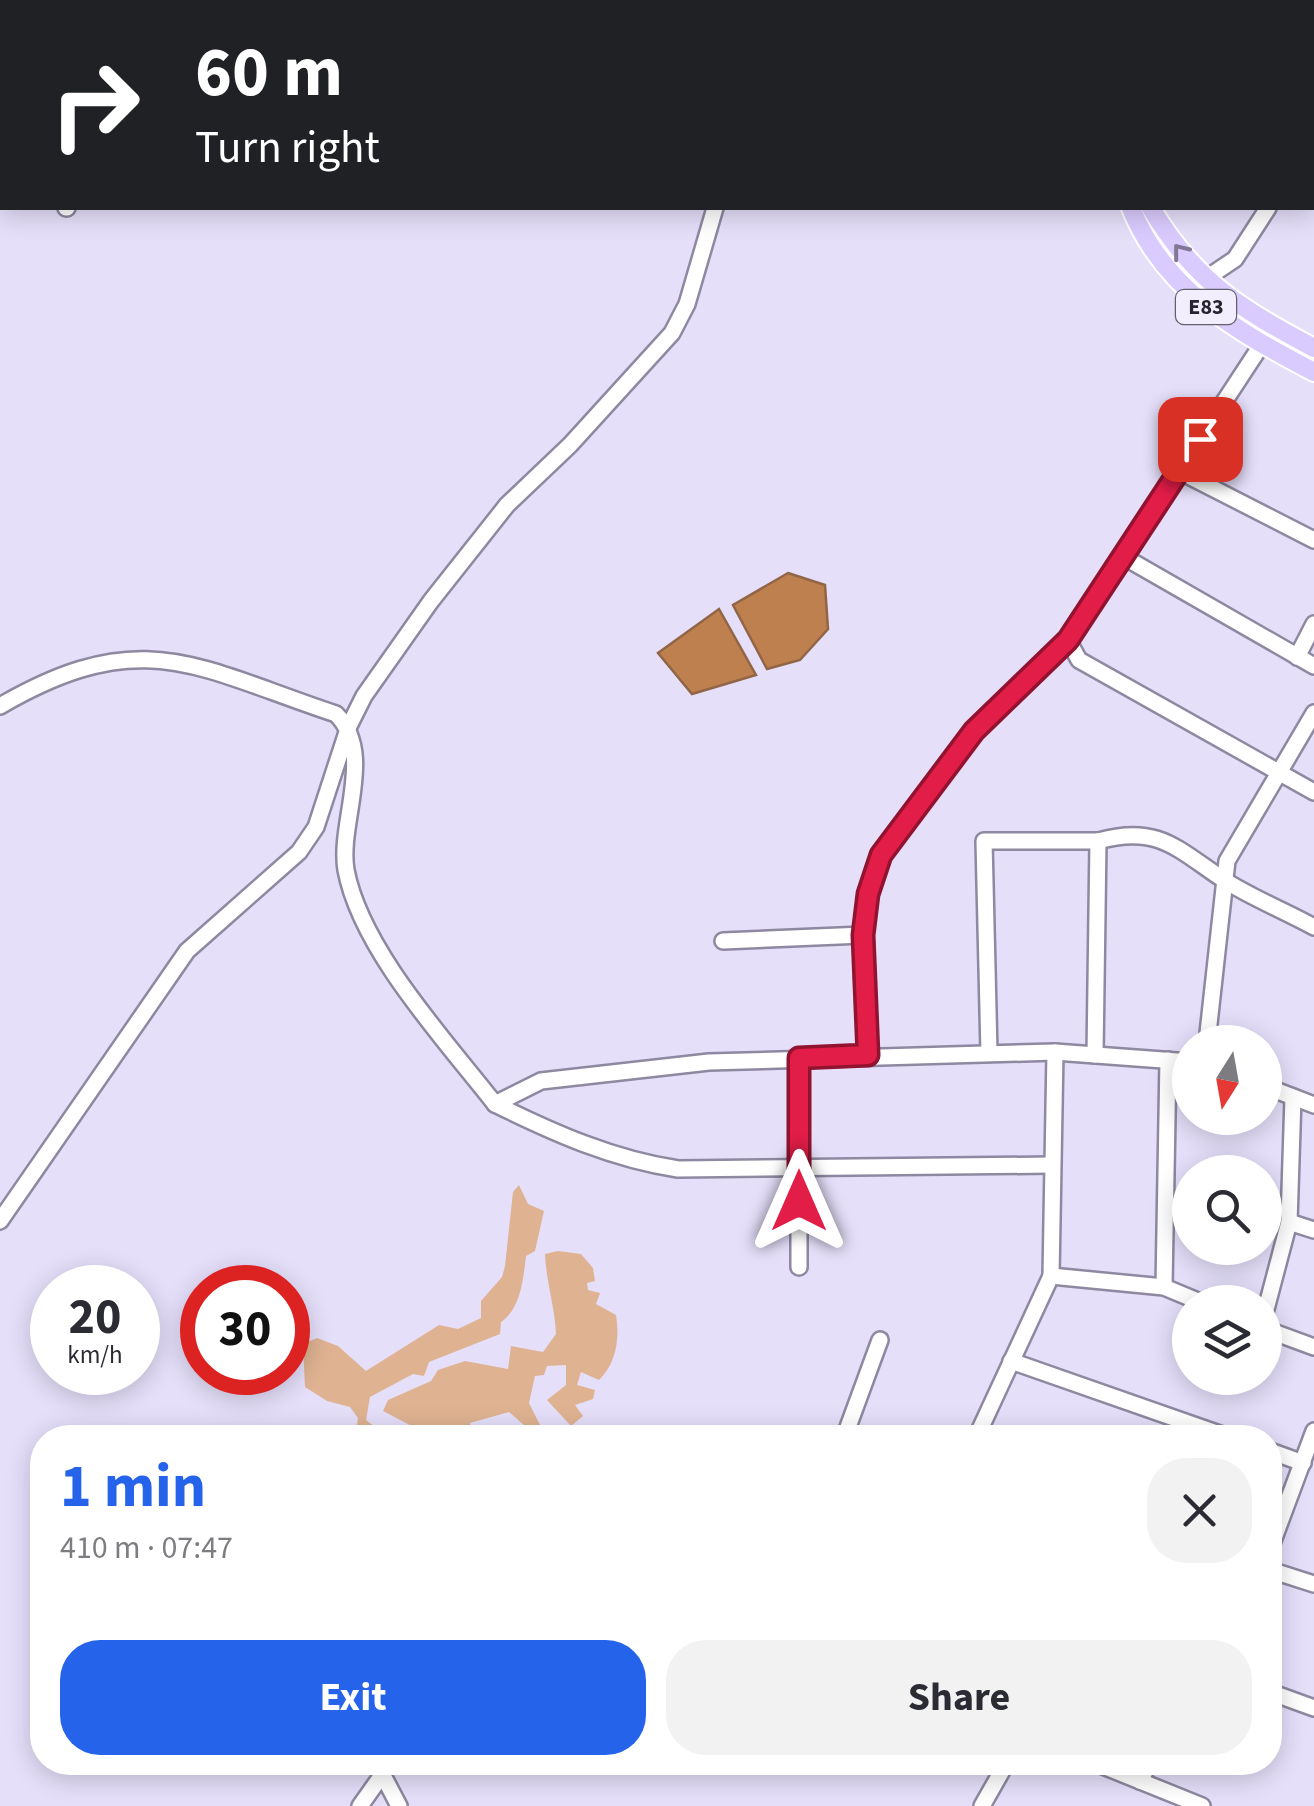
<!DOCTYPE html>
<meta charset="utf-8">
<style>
:root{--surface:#fff;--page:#f2f2f3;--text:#2b2b33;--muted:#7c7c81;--accent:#2563eb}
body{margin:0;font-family:"Source Sans 3",sans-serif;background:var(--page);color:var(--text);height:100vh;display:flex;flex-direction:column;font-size:38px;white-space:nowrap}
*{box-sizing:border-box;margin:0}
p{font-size:32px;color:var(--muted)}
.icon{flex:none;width:55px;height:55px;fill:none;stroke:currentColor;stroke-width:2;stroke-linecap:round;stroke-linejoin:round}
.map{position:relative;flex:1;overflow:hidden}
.side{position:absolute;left:30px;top:1425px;width:1252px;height:350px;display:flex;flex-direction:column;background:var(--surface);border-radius:40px;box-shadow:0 5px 25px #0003}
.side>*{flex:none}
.guide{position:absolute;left:0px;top:0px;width:1315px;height:210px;box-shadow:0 5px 25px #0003;background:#202124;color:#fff;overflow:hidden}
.needle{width:65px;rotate:191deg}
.fabs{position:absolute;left:1172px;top:1025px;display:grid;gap:20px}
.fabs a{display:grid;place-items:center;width:110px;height:110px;border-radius:50%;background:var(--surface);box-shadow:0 5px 25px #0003;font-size:50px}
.speed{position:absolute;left:30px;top:1265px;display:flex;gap:20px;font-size:50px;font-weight:700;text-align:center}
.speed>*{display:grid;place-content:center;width:130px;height:130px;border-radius:50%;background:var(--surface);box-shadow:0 5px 25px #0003;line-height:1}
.speed small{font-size:25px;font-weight:400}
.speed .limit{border:15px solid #d22;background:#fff;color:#111}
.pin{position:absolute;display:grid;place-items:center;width:85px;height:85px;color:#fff;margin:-42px;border-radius:20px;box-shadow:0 5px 15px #0006}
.me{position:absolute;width:110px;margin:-55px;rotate:0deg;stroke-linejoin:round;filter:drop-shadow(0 0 8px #0008)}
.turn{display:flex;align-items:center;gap:35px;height:210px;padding:0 30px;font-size:45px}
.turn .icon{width:130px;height:130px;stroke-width:2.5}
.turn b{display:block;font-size:70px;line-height:85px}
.round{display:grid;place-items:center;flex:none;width:105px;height:105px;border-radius:40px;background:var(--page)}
.overview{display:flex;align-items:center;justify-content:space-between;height:170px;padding:0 30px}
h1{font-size:60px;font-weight:700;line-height:75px;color:var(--accent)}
.primary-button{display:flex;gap:20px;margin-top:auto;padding:20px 30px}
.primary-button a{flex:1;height:115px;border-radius:40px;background:var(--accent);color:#fff;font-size:40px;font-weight:700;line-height:115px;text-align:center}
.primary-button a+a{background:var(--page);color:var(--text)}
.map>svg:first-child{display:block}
.green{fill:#dfb392}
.water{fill:#be804e;stroke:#916545;stroke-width:2.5}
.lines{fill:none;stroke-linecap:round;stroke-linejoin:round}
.minor-casing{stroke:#8e88a0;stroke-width:20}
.major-casing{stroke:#fff;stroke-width:22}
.minor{stroke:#fff;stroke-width:15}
.major{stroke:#dacbfe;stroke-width:18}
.oneway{stroke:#807896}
.route-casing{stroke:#92132f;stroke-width:25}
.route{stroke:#e11d48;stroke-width:18}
.labels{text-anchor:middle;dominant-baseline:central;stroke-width:8;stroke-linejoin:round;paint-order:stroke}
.shield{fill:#f2eefe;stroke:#64616d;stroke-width:2.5}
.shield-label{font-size:22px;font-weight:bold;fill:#27252f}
</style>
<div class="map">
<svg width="1314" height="1806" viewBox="0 0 1314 1806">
<rect width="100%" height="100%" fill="#e5dffa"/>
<g class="green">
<path d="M519 1185 528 1204 544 1211 535 1251 526 1256C523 1280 521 1308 501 1322L500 1334 429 1362 424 1376 413 1374 370 1397 366 1420 380 1431V1437H355L358 1418 350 1407 327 1401 305 1387 303 1344 317 1338 338 1346 366 1371 439 1325 458 1329 481 1318V1301L502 1277 505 1266 513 1192Z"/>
<path d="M558 1251 581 1254 593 1268 595 1281 587 1283 588 1290 600 1293 596 1304 616 1315C620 1339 616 1364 599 1380L581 1372 577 1385 595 1390 593 1399 575 1405 583 1416 571 1426 547 1400 566 1385V1365L547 1366 544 1375 535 1376 529 1403 542 1429 532 1432 509 1412 470 1423 474 1437H426L425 1433 383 1411 388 1400 431 1381 438 1370 465 1361 508 1369 511 1346 543 1352 556 1334C555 1307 546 1282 545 1254Z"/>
</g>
<g class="water">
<polygon points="788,573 825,585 828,629 800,660 767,669 733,605"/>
<polygon points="719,609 756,675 692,694 658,653"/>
</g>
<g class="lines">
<defs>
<g id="minor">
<polyline points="758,2 759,0"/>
<polyline points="1312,2 1313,0"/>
<polyline points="1312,77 1314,77"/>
<polyline points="0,163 2,165"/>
<polyline points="66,208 67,208"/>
<polyline points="1186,292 1235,259 1268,208"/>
<polyline points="1179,471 1314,540"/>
<polyline points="1124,557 1314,666"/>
<polyline points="1068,640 1079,660 1314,792"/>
<polyline points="1297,657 1314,624"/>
<path d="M0 706C143 623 197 668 336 714 376 754 338 822 346 870 361 950 446 1041 495 1104L541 1081 709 1062 1055 1052 1190 1062"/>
<polyline points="723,941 863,935"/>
<polyline points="1207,1042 1227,861 1314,713"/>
<polyline points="989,1053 984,841 1098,841"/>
<polyline points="868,1055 863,935 869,894 881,855 973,731 1068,640 1262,344"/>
<path d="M1095 1055 1098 841C1158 824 1177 849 1224 880 1252 898 1285 911 1314 927"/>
<polyline points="799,1058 799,1267"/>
<polyline points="1265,1086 1314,1105"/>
<path d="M495 1104C554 1133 612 1159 678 1169L1052 1165"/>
<polyline points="0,1221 187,951 299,852 316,827 349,726 364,696 431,601 507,505 570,445 672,333 687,304 715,208"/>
<polyline points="1289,1222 1314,1230"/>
<polyline points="1051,1276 1164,1287 1200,1302"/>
<polyline points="1164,1287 1168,1060"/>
<polyline points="1265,1313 1289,1222 1293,1097"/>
<polyline points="1265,1329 1314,1347"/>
<polyline points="1011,1361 1231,1438"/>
<polyline points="844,1438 880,1340"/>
<polyline points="976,1438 1051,1276 1055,1052"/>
<polyline points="1270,1451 1303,1463"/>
<polyline points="1270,1549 1314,1431"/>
<polyline points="1270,1570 1314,1584"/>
<polyline points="1270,1692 1314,1708"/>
<polyline points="376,1762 399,1806"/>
<polyline points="1093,1762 1202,1806"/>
<polyline points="1140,1781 1150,1762"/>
<polyline points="360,1806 382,1775"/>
<polyline points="982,1806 1007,1762"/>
</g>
<g id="major">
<polyline points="1140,2 1141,0"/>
<polyline points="1161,2 1162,0"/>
<path d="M1131 208C1164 291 1238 332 1314 372"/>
<path d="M1151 208C1194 281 1241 309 1314 348"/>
</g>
</defs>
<use href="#minor" class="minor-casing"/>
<use href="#major" class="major-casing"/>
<use href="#minor" class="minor"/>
<use href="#major" class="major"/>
</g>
<defs><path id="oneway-chevron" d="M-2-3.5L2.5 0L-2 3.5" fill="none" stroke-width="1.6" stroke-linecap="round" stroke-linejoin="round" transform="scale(2.5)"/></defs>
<use class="oneway" href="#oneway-chevron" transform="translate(1180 251) rotate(-128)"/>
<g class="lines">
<defs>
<polyline id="route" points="799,1201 799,1058 868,1055 863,935 868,894 881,855 974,731 1068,640 1200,439"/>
</defs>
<use href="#route" class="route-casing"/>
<use href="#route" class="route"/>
</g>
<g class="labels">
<rect class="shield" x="1176" y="290" width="60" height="34" rx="8"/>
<g class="shield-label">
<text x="1206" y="307">E83</text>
</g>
</g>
</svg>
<div class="fabs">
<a><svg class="needle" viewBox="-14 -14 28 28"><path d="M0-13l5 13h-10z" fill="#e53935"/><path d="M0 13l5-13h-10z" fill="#7c7c81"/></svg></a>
<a><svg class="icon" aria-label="search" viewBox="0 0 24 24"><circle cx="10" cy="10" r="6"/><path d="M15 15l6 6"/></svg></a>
<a><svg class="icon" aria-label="layers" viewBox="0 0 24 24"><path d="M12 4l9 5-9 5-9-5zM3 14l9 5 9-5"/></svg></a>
</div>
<div class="speed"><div>20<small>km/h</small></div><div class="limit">30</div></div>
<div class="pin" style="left:1200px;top:439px;background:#d93025"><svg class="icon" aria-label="arrive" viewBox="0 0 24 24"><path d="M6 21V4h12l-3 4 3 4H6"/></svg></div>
<svg class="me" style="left:799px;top:1201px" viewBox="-20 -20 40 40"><path d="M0-17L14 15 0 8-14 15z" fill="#e11d48" stroke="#fff" stroke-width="4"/></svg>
<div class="guide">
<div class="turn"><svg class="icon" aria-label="right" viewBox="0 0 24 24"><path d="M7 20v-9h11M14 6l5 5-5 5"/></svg><div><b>60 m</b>Turn right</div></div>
</div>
<section class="side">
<div class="overview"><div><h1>1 min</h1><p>410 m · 07:47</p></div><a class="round"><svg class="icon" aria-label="close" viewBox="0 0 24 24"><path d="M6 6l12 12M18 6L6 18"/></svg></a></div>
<div class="primary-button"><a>Exit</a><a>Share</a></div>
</section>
</div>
